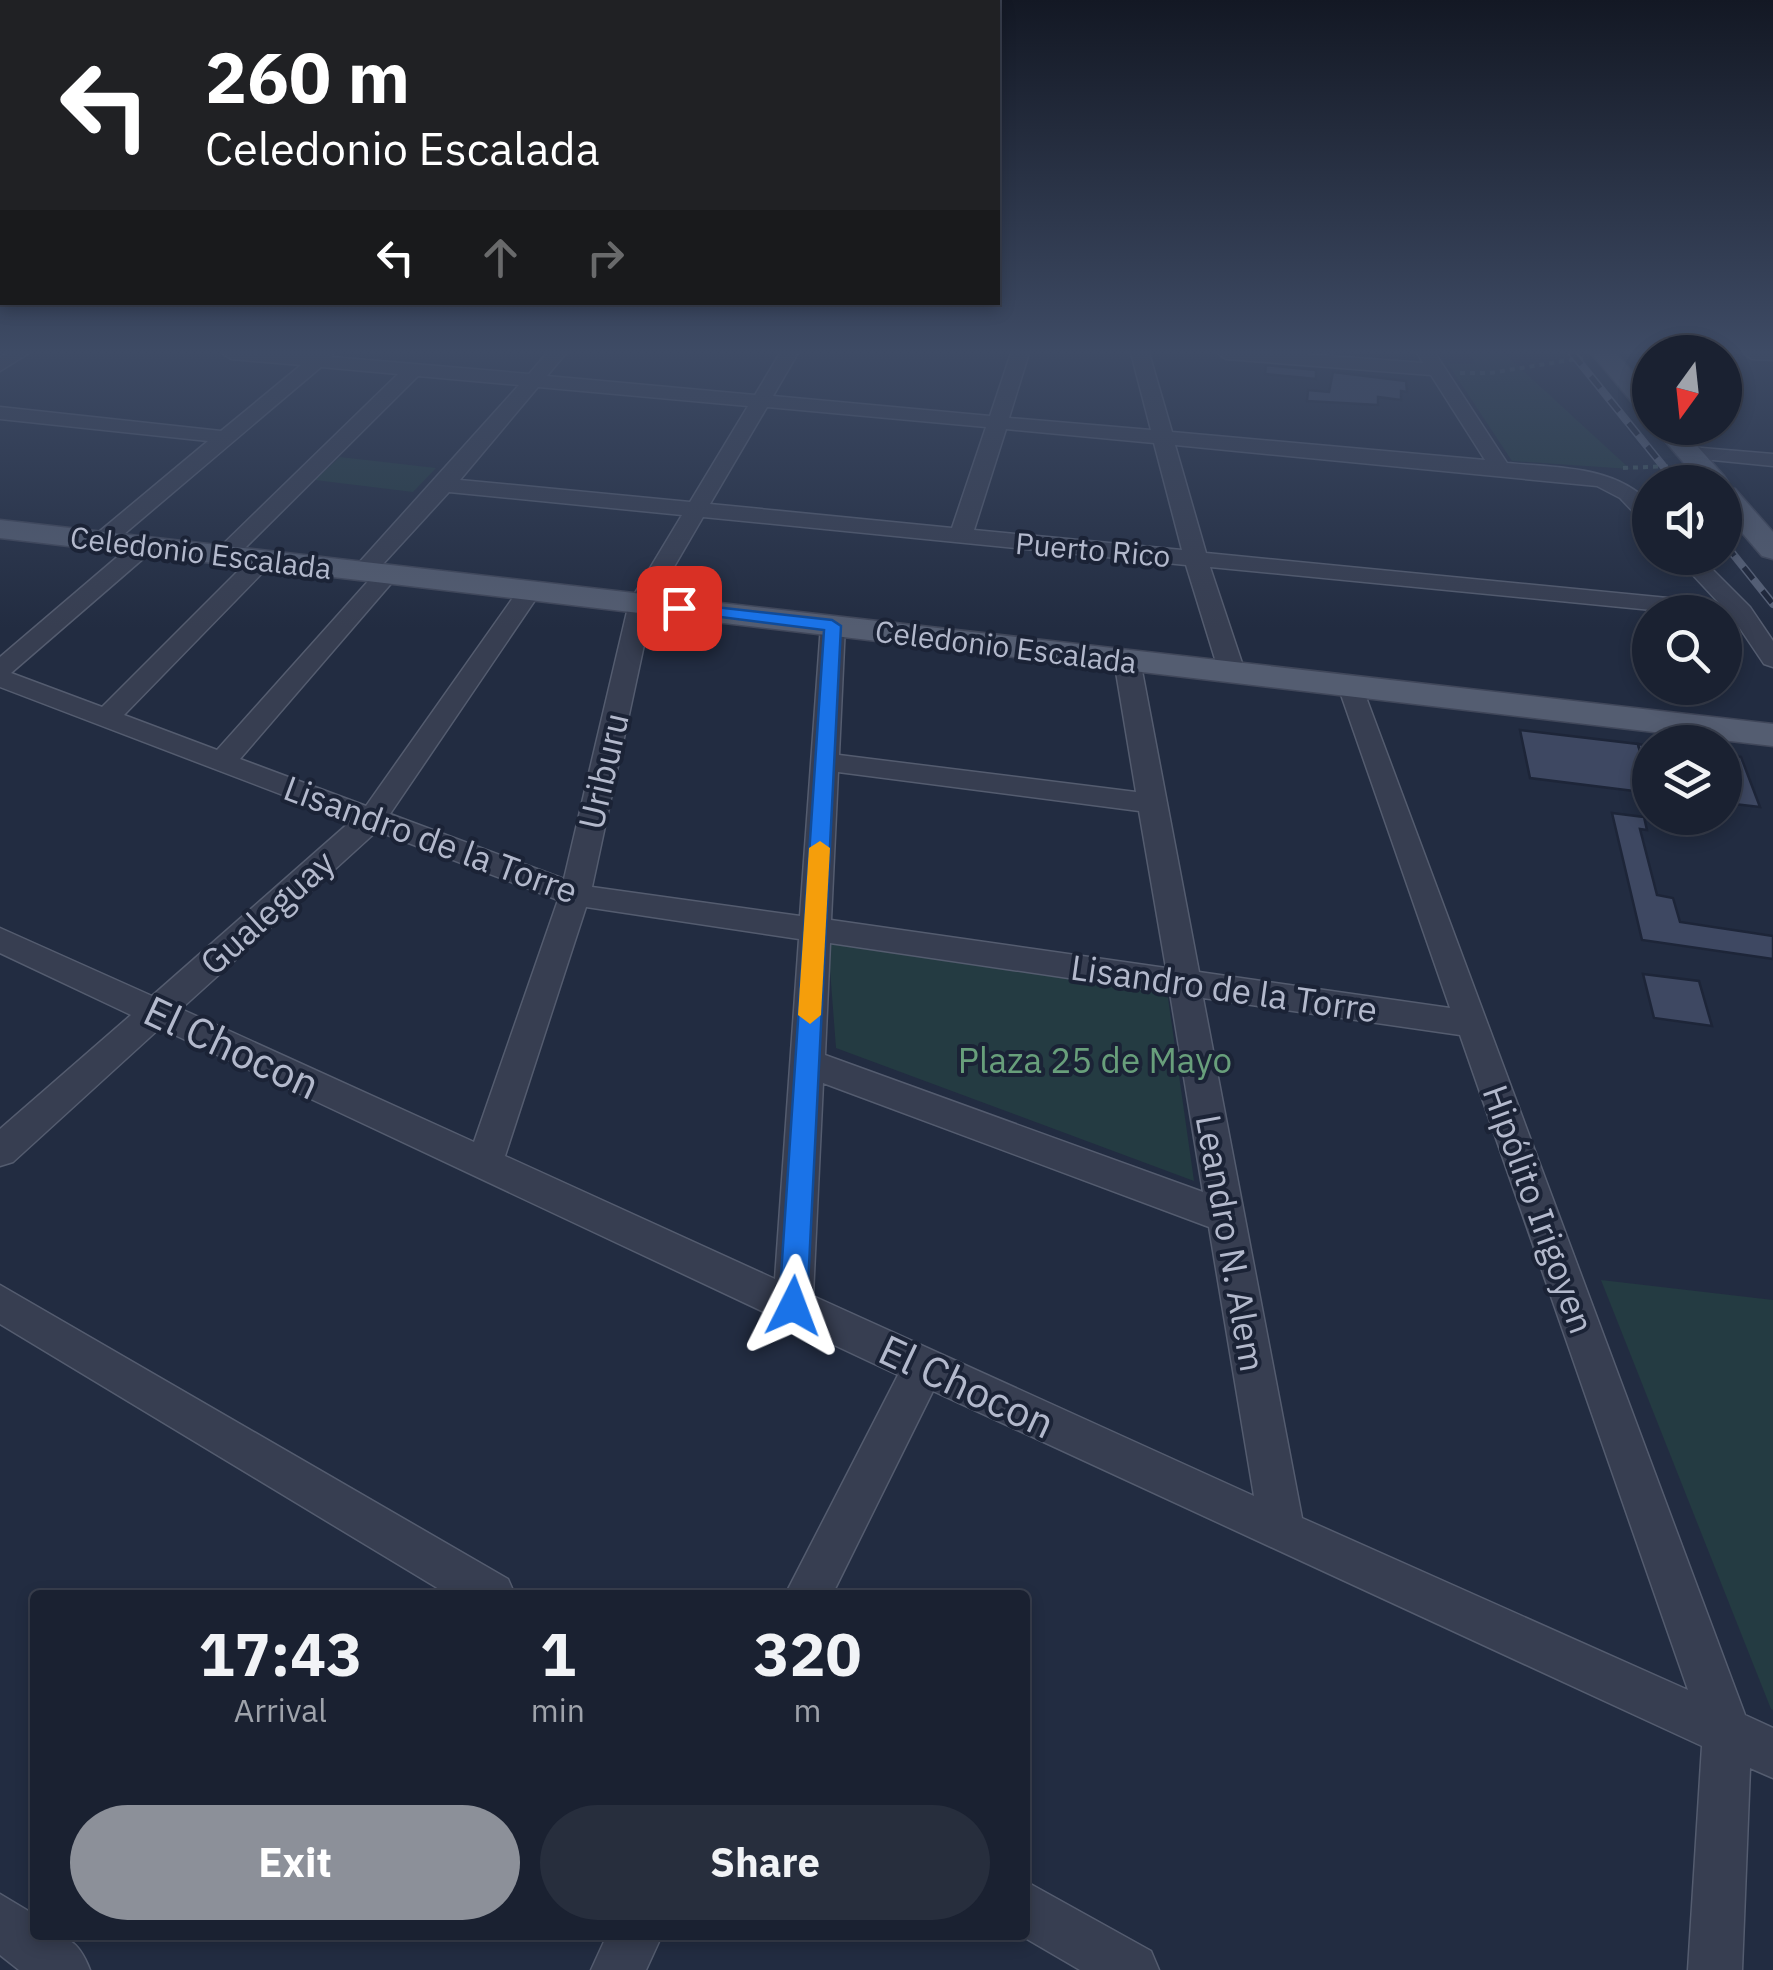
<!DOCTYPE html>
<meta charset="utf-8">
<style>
:root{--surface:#1a2131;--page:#272e3d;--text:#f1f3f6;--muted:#9fa3ab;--line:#383e4d;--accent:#8c9099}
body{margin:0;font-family:"IBM Plex Sans",sans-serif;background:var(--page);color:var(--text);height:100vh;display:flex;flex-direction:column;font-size:38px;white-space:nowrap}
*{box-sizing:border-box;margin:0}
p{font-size:32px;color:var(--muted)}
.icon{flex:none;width:55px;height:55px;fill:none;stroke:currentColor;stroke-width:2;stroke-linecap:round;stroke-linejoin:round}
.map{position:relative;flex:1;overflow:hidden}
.drawer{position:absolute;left:30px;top:1590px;width:1000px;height:350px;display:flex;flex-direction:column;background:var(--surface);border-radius:10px;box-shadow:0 5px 15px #0003,0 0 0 2px var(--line)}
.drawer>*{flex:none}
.guide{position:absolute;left:0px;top:0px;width:1000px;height:305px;box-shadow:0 5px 15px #0003,0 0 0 2px var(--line);background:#202124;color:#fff;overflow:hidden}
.needle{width:65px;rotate:195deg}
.fabs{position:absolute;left:1632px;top:335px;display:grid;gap:20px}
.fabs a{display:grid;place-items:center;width:110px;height:110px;border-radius:50%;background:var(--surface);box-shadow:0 5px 15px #0003,0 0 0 2px var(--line);font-size:50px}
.pin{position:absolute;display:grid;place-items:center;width:85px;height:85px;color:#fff;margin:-42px;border-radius:20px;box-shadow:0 5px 15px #0006}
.me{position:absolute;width:110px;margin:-55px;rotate:3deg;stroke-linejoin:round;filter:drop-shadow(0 0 8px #0008)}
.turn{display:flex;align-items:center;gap:35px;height:210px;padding:0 40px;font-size:45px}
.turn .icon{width:130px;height:130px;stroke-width:2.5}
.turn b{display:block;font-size:70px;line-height:85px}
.lanes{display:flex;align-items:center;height:95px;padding:0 40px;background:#0003;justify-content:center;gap:50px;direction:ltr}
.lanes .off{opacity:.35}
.eta{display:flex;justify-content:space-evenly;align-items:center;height:170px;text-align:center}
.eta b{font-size:60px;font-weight:700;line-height:70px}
.action{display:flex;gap:20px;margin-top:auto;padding:20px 40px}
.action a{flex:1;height:115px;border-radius:60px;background:var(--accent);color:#fff;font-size:40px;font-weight:700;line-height:115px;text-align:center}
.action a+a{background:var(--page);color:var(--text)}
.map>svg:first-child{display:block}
.green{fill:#243b42}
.building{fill:#3e4862;stroke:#1d2538;stroke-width:2.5}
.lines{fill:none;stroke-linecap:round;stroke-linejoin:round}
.minor-casing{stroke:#545c6f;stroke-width:3}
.major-casing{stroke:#40475a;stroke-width:3}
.path{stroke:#42585f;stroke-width:4;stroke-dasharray:5 5;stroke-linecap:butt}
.minor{fill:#373e51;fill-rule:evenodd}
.major{fill:#545d71;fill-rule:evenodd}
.rail-casing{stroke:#586278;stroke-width:8}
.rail{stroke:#1b2336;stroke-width:5;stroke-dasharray:15;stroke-linecap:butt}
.route{fill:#1a73e8;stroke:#114b97;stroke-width:2.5}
.slow{fill:#f59e0b}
.labels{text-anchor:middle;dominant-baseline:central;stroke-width:8;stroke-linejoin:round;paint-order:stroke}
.far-street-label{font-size:30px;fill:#b3b9cc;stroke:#1b2336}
.street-label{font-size:35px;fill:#b3b9cc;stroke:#1b2336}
.park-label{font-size:35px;fill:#689f7b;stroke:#1b2336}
.near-street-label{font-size:42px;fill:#b3b9cc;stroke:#1b2336}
</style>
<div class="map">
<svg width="1773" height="1970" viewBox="0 0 1773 1970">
<rect width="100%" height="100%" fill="#222c41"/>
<g class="green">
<polygon points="1469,353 1504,353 1630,469 1512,461 1448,364 1475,364"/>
<polygon points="340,457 436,468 413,492 315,480"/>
<polygon points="828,943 1167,991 1194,1181 836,1048"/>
<polygon points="1601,1280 1773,1300 1773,1710 1771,1709"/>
</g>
<g class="building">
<polygon points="1266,365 1316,370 1316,379 1265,374"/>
<polygon points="1333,372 1406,381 1407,392 1401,391 1401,400 1378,397 1378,405 1307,401 1308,390 1329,392"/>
<polygon points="1520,730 1638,744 1650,793 1530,778"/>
<polygon points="1638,744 1650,746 1650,788"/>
<polygon points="1725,755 1741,757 1760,807 1725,803"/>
<polygon points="1612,813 1644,817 1647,830 1640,829 1657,895 1673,898 1680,922 1773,936 1773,959 1642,940"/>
<polygon points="1643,974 1699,981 1712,1026 1654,1018"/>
</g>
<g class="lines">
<defs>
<g id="minor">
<polygon points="8,353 29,353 0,371 0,357"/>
<path d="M222 353H333L332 357 529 374 547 353H566L547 376 755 395 780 353H798L773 396 990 416 1011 353H1029L1009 418 1151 430 1131 353H1149L1172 432 1485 460 1431 375 1226 359 1217 353H1291L1423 363 1417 353H1435L1507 463C1557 468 1613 465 1650 503V523L1642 521 1620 498 1597 486 1175 445 1206 553 1719 603 1677 558H1701L1750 607 1773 641V667L1764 664 1733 618H1725V612H1672L1210 567 1245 672 1232 680 1219 672 1186 565 703 517 653 603 592 887 800 916 821 625 824 620 833 618 845 625 839 755 1136 792 1114 660 1127 652 1140 660 1199 972 1450 1008 1338 686 1351 678 1360 681 1745 1715 1773 1728V1778L1750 1768 1742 1970H1688L1702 1746 933 1391 832 1595H785L898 1375 160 1028 13 1162 0 1166V1129L131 1015 0 953V928L152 996 351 821 0 687V657L136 541H152L155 546 152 551 11 673 102 707 255 554H271L275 559 271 564 124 715 217 750 379 569H395L399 574 395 579 240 759 366 806 522 585H538L542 590 390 814 564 879 629 603 682 515 449 492 372 576H356L352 571 356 566 519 385 418 376 233 560H217L214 555 217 550 398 374 321 367 110 546H94L91 541 94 536 208 441 0 419V407L221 431 301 365 231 359ZM538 387 748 406 690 502 460 480ZM767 407 986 427 952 528 710 504ZM1006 429 1154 443 1182 550 974 530ZM838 772 1139 811 1166 968 831 920ZM377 831 558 900 474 1142 181 1009ZM586 907 799 939 775 1279 505 1156ZM830 943 1170 993 1203 1192 825 1055ZM1203 998 1460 1035 1688 1690 1302 1518ZM823 1083 1209 1227 1254 1496 813 1296Z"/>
<polygon points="1743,353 1773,353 1773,360 1752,359"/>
<polygon points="1690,447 1773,454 1773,466 1683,457 1680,453 1683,449"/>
<polygon points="0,1285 508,1579 515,1595 449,1595 0,1324"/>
<polygon points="1025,1881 1151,1951 1159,1970 1080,1970 1020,1935 1025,1935"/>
<path d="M0 1894 35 1915V1935C67 1935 78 1939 90 1970H19L0 1955Z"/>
<polygon points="607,1935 662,1935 646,1970 591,1970"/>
</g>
<g id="major">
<polygon points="1591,353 1616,353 1650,392 1650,416 1641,413"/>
<polygon points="1654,428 1681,428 1724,476 1728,482 1725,486 1725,482 1700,482"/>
<polygon points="1725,487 1735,489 1773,532 1773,559 1762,556 1725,513"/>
<polygon points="0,520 1773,724 1773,746 0,538"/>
</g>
</defs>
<use href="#minor" class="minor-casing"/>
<use href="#major" class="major-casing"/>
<g class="path">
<polyline points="1460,373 1490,373 1583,358"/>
<polyline points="1623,468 1672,466"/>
</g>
<use href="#minor" class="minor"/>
<use href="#major" class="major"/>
<defs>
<g id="rail">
<polyline points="1572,353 1676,482"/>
<polyline points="1725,544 1773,604"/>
</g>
</defs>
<use href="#rail" class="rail-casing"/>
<use href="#rail" class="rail"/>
</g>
<linearGradient id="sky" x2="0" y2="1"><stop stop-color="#131824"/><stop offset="0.56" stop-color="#3e4b65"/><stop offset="1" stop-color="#3e4b65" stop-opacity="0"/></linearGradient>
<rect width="1773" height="628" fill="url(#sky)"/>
<polygon class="route" points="679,603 832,620 841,626 807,1306 803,1315 793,1319 783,1315 779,1306 824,630 673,611 673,604"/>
<polygon class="slow" points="820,841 830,848 821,1015 810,1024 798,1015 809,848"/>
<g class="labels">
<g class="far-street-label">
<text transform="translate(1093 549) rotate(5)">Puerto Rico</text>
<text transform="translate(201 552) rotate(7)">Celedonio Escalada</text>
<text transform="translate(1006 646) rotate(7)">Celedonio Escalada</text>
</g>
<g class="street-label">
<text transform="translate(603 771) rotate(-77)">Uriburu</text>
<text transform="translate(431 839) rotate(20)">Lisandro de la Torre</text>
<text transform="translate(267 912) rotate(-42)">Gualeguay</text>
<text transform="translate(1224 988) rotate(8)">Lisandro de la Torre</text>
<text transform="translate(1539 1209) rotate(70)">Hipólito Irigoyen</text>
<text transform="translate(1231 1243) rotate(80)">Leandro N. Alem</text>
</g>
<g class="park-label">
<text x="1095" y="1060">Plaza 25 de Mayo</text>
</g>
<g class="near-street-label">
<text transform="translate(232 1047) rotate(25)">El Chocon</text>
<text transform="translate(967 1386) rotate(25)">El Chocon</text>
</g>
</g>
</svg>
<div class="fabs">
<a><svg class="needle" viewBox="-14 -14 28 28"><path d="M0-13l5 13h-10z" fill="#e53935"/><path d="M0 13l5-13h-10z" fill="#9fa3ab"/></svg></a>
<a><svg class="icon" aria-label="sound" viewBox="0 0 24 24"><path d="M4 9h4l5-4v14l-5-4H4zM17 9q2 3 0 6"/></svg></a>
<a><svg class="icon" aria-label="search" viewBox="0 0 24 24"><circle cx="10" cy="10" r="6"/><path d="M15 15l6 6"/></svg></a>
<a><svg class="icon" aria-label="layers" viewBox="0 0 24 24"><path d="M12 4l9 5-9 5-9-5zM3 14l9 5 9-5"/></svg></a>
</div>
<div class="pin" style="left:679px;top:608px;background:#d93025"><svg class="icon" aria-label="arrive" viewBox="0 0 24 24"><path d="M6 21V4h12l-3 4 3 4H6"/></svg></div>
<svg class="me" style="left:793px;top:1306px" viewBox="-20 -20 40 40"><path d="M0-17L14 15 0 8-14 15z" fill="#1a73e8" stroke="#fff" stroke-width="4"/></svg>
<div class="guide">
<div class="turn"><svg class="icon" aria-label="left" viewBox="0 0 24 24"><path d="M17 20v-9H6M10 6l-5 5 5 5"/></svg><div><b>260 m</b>Celedonio Escalada</div></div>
<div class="lanes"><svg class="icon" aria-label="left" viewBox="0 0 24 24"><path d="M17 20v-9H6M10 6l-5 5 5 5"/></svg><svg class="icon off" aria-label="ahead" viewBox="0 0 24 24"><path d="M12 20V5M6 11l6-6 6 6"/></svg><svg class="icon off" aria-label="right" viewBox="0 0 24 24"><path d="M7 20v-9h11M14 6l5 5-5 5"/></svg></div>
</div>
<section class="drawer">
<div class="eta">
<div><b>17:43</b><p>Arrival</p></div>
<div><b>1</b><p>min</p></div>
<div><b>320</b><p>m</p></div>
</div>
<div class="action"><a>Exit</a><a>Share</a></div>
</section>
</div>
